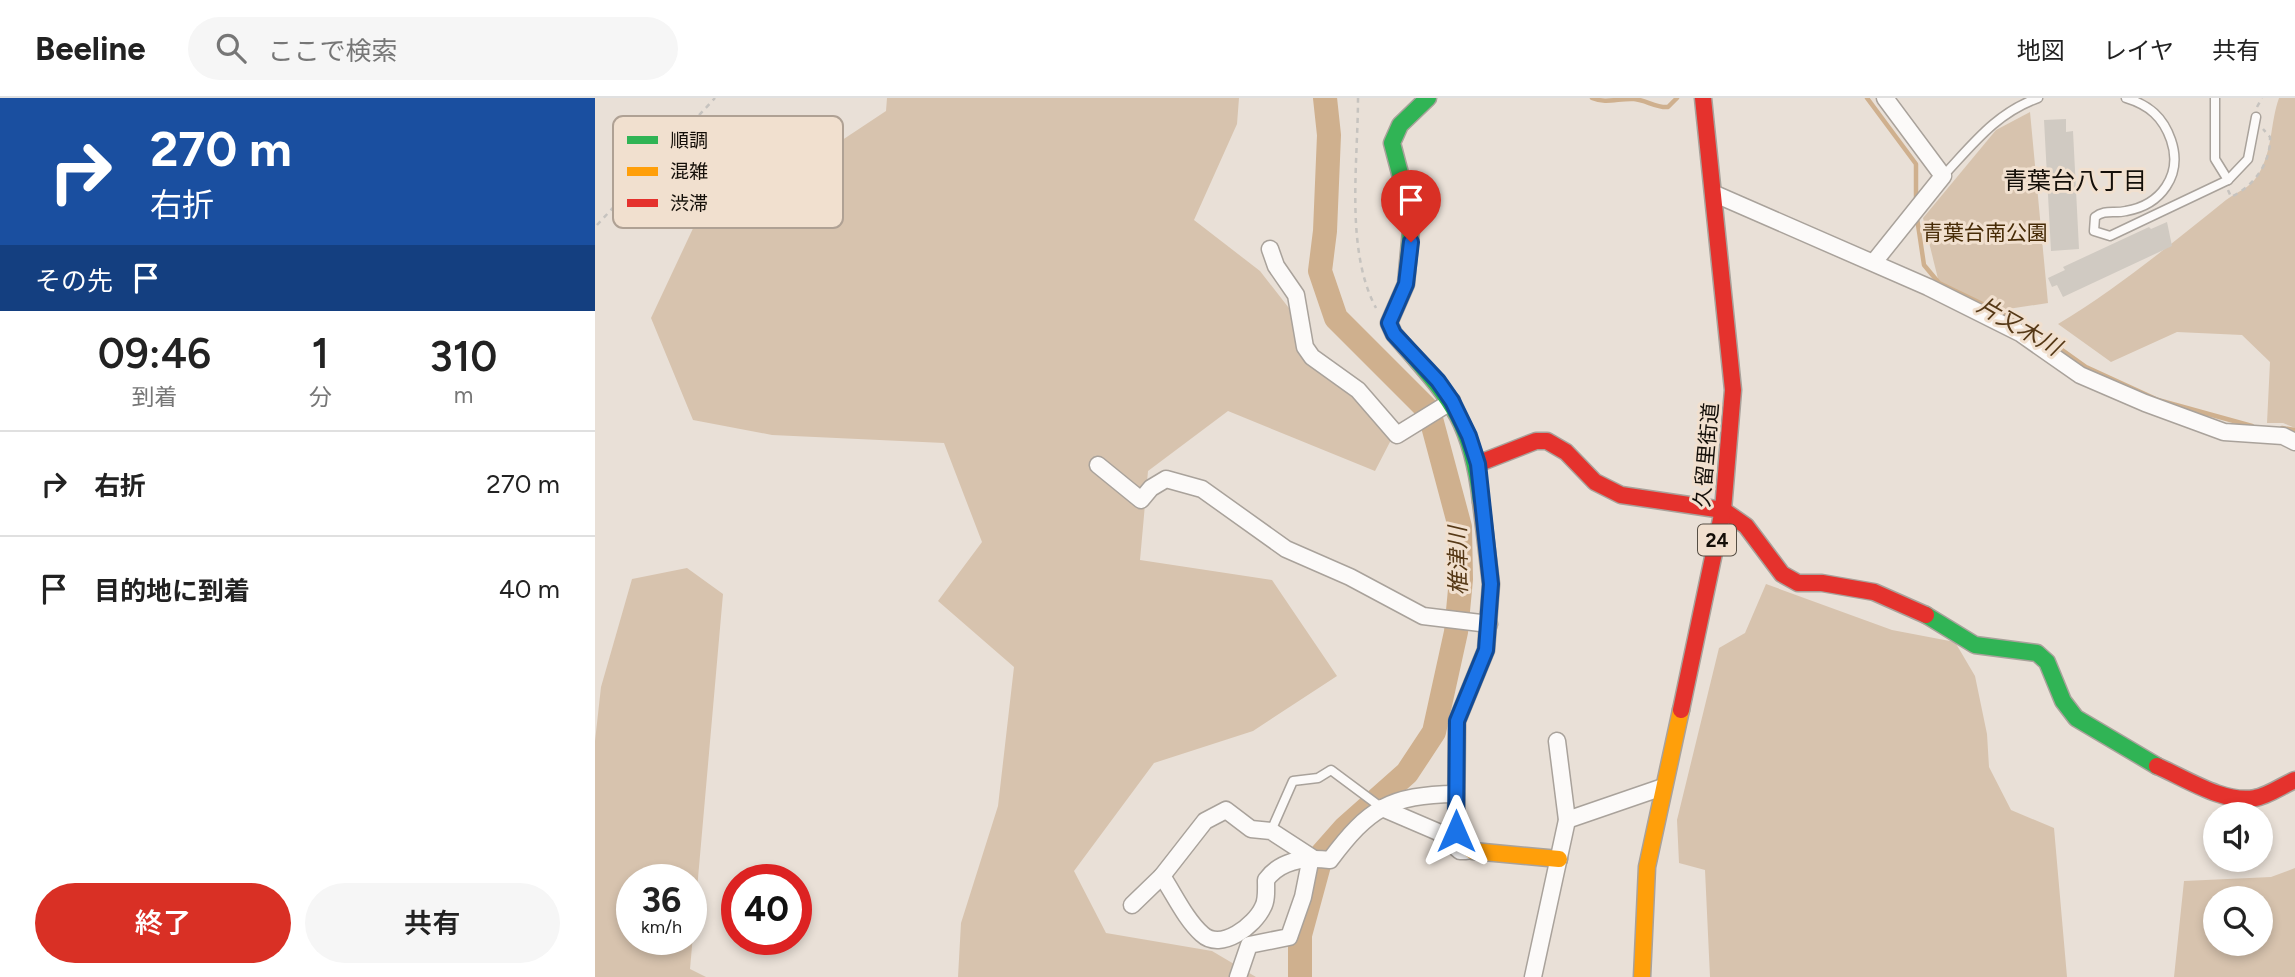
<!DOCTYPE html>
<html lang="ja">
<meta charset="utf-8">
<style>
:root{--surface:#fff;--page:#f6f6f6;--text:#222;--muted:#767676;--line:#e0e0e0;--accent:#d93025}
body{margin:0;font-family:Figtree,"Noto Sans JP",sans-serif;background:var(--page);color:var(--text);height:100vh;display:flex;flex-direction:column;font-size:26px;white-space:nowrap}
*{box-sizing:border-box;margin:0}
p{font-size:23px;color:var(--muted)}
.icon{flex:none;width:38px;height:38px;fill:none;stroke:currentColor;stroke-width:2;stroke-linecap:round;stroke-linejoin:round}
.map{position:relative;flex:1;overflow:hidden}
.sheet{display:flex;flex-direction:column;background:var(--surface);width:595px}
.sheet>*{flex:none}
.hud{background:#1a4fa0;color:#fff;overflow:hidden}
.buttons{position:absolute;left:1608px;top:704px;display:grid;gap:14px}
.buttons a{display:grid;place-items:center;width:70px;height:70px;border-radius:50%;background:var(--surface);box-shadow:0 4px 10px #0003;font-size:35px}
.speed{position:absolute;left:21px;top:766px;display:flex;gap:14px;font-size:35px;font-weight:700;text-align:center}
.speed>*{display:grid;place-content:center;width:91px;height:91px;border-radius:50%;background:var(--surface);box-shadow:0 4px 10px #0003;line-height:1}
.speed small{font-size:18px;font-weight:400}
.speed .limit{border:10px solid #d22;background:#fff;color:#111}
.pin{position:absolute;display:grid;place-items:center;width:60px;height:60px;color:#fff;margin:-72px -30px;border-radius:50% 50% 50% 0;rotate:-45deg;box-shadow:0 0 7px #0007}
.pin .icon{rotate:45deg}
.me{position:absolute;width:77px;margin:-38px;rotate:0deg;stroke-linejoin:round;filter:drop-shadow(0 0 5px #0008)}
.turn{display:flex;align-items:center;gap:24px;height:147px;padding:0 35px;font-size:32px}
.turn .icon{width:91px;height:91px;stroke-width:2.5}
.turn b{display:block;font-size:49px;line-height:60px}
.then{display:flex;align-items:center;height:66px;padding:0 35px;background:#0003;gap:14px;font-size:26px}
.eta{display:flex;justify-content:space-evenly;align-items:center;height:119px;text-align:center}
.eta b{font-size:42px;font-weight:600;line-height:49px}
.button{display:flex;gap:14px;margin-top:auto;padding:14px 35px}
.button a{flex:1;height:80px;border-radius:42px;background:var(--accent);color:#fff;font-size:28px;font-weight:600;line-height:80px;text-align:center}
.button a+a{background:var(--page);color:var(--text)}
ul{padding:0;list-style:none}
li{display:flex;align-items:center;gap:21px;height:105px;padding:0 35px;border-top:2px solid var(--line)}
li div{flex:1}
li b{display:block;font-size:26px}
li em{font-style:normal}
header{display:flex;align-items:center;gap:42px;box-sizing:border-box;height:98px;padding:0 35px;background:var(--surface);border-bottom:2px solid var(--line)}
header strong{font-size:33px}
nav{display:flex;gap:38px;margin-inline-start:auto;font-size:24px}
.search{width:490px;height:63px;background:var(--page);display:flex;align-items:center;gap:18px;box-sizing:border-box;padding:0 24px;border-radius:38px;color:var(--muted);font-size:26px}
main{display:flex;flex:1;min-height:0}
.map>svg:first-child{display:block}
.green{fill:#d7c3ae;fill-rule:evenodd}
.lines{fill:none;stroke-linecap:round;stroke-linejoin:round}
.stream{stroke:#cfb08e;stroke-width:4.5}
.river{stroke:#cfb08e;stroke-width:24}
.building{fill:#d0cac2}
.lane-casing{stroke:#a9a29b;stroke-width:11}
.street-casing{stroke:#a9a29b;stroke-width:19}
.fast-casing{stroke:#a9a29b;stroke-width:19}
.slow-casing{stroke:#a9a29b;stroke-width:19}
.jam-casing{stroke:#a9a29b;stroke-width:19}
.path{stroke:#c6c3bf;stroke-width:2.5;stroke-dasharray:5 5;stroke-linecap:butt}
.lane{stroke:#fcfaf9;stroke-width:8}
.street{stroke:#fcfaf9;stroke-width:16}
.fast{stroke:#30b455;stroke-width:16}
.slow{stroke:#ff9f0a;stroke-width:16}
.jam{stroke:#e5322d;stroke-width:16}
.route-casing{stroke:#114b97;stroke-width:18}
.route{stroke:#1a73e8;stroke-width:12}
.labels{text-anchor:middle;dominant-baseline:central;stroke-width:6;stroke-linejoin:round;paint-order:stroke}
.shield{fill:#f1e0cf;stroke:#564e44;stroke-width:2}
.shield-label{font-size:19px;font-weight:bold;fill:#140f09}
.park-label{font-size:21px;fill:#462a05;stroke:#f1e0cf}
.street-label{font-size:21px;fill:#140f09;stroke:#f1e0cf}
.water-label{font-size:23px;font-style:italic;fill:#563917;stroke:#f1e0cf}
.quarter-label{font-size:24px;fill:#140f09;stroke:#f1e0cf}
.key{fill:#f1e0cf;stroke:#afa194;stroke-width:2}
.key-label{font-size:19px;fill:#140f09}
</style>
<header>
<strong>Beeline</strong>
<div class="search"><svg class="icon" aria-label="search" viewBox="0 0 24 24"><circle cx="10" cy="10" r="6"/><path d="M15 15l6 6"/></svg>ここで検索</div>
<nav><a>地図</a><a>レイヤ</a><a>共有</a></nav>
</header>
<main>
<section class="sheet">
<div class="hud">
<div class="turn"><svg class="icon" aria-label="right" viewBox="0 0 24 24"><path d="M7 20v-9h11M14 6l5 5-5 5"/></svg><div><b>270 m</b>右折</div></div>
<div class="then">その先<svg class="icon" aria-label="arrive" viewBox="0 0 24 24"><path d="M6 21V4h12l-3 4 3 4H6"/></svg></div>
</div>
<div class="eta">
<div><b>09:46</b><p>到着</p></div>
<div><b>1</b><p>分</p></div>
<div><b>310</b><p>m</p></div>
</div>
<ul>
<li><svg class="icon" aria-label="right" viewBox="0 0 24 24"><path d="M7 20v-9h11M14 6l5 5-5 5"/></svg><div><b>右折</b></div><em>270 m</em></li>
<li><svg class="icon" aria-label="arrive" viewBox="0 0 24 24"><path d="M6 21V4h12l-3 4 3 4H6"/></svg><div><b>目的地に到着</b></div><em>40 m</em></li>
</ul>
<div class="button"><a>終了</a><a>共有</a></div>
</section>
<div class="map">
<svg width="1700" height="879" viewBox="0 0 1700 879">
<rect width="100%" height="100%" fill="#e9e0d7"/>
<g class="green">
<polygon points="292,0 644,0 642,26 599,122 665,173 697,214 704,251 765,300 796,342 780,373 633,313 553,373 545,462 677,482 742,578 658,633 559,665 479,773 511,835 617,853 661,879 363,879 366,825 403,708 419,569 343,503 387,444 349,345 177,337 98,322 56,220 101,124 126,100 199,74 291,13"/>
<path d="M1684 0H1700V330L1688 325H1672L1675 264 1647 237 1582 234 1516 264 1463 226C1523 190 1576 146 1631 102 1643 93 1654 91 1663 77 1678 53 1675 25 1684 0Z"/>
<polygon points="1435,14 1453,205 1400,213 1344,185 1328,120 1401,32"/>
<path d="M92 470 128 496 95 871 111 879H0V643L6 589 37 481ZM96 782V842H37V782Z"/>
<polygon points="1171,486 1297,532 1360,544 1380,578 1392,636 1394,669 1416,712 1459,730 1472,879 1115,879 1110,772 1084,765 1082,722 1124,550 1150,535"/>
<path d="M1700 770V879H1579L1589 783 1676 779ZM1620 800H1666V845H1620Z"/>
</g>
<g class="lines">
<g class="stream">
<path d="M997 0C1011 6 1024 0 1039 1 1051 2 1061 10 1073 9L1082 0"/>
<polyline points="1272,0 1321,66 1321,104"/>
<polyline points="1322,120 1329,167 1344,185 1435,229 1491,269 1563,302 1657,328"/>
<polyline points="1687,330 1700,332"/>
</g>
<polyline class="river" points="705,879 705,837 727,756 750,730 812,675 839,634 861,534 866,481 865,429 834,313 741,220 725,173 730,133 734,37 730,0"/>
</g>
<g class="building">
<polygon points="1471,21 1471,34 1478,33 1484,151 1456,153 1449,22"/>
<polygon points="1572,124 1577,148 1468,199 1462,187 1457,189 1453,180 1470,172 1468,169 1554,129 1556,131"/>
</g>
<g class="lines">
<defs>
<g id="lane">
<path d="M1531 0C1554 7 1568 19 1576 42 1588 77 1566 107 1531 113 1519 116 1510 111 1500 119L1499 133 1515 138 1633 82 1653 61 1661 19"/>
<polyline points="1620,0 1620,61 1633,82"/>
<path d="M1348 78C1378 46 1401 15 1443 0"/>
<polyline points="676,733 698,683 723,680 736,672 787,710"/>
</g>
<g id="street">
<polyline points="1120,96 1333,189 1425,235 1485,277 1550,305 1629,334 1688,338 1700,344"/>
<polyline points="675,151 681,168 701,197 710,249 717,259 763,292 802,337 857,303"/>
<polyline points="1279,164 1348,78 1290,0"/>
<polyline points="503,367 546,402 556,390 571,381 607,391 691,451 755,479 828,518 894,526"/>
<polyline points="787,710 843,734 865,753 871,753"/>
<polyline points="972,722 1068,689"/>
<path d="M567 778C579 796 591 822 607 836 626 854 660 827 668 809 672 802 671 791 671 782 686 761 711 759 735 762 774 710 795 697 861 696"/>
<polyline points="537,807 567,778 610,723 631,712 656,731 676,733 716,759 708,799 694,839 654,847 643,879"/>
<polyline points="938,879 972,722 962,643"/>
</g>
<g id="fast">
<path d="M833 0 805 27 797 45 817 121 811 186 794 225 799 236C853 299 876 318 886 404"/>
<polyline points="1331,517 1380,547 1442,555 1452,564 1468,603 1481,620 1562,668"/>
</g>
<g id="slow">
<polyline points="886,404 896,486 891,552 862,623 861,733 867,745 878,753 964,761"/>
<polyline points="1047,879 1052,769 1086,612"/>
</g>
<g id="jam">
<polyline points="882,366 941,343 952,343 971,354 1000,384 1026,397 1128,412 1151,428 1187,476 1203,485 1227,485 1279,494 1331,517"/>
<polyline points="1086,612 1128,412 1138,292 1108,0"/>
<path d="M1562 668C1590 680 1629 706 1660 700 1673 698 1688 687 1700 682"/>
</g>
</defs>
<use href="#lane" class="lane-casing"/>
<use href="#street" class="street-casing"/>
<use href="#fast" class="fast-casing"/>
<use href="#slow" class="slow-casing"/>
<use href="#jam" class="jam-casing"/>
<g class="path">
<path d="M763 0C763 65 750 152 781 210"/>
<polyline points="1662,9 1667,0"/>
<path d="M1633 92 1636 99C1659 88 1676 65 1675 39L1668 31"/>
<polyline points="2,127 120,0"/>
</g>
<use href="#lane" class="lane"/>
<use href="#street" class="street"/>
<use href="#fast" class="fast"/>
<use href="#slow" class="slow"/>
<use href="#jam" class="jam"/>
</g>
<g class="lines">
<defs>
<polyline id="route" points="816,144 811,186 794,225 799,236 843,283 857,303 874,338 883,366 896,486 891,552 862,623 861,733"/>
</defs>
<use href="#route" class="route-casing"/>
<use href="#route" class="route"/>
</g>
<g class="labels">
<rect class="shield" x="1103" y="426.5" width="38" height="31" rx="5"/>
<g class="shield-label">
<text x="1122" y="442">24</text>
</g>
<g class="park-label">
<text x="1390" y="134">青葉台南公園</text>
</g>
<g class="street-label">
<text transform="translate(1111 357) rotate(-85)">久留里街道</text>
</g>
<g class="water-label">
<text transform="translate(1424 228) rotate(30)">片又木川</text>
<text transform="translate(863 463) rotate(-91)">椎津川</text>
</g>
<g class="quarter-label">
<text x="1480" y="82">青葉台八丁目</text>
</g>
</g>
<rect x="18" y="18" width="230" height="112" rx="10" class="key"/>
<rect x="32" y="38" width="31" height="8" fill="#30b455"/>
<rect x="32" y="69" width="31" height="9" fill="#ff9f0a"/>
<rect x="32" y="101" width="31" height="8" fill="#e5322d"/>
<g class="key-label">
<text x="75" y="49">順調</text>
<text x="75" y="80">混雑</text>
<text x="75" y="112">渋滞</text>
</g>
</svg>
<div class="buttons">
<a><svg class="icon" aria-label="sound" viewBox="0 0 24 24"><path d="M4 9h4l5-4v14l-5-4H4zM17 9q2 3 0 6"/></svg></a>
<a><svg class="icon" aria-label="search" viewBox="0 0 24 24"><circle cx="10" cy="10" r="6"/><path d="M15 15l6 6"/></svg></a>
</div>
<div class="speed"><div>36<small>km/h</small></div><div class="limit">40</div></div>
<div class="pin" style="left:816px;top:144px;background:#d93025"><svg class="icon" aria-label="arrive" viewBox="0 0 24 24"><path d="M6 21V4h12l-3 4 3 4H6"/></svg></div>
<svg class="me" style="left:861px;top:733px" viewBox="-20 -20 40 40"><path d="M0-17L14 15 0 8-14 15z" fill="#1a73e8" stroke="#fff" stroke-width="4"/></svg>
</div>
</main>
